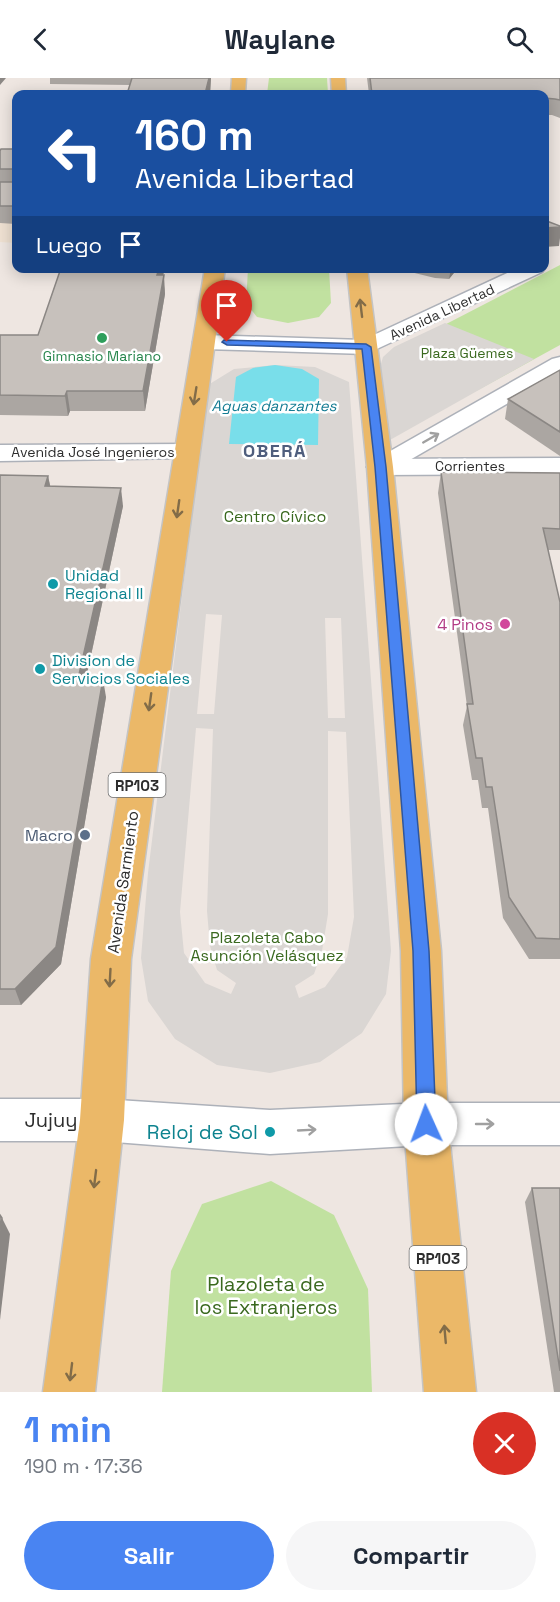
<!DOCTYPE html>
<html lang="es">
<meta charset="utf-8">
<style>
:root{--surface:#fff;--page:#f6f6f7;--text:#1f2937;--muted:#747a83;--accent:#4984f2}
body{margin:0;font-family:"Space Grotesk",sans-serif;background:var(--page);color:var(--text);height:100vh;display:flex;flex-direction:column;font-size:22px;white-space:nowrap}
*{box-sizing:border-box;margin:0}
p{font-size:20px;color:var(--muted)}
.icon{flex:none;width:33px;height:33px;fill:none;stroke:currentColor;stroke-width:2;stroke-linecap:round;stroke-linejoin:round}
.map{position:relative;height:1314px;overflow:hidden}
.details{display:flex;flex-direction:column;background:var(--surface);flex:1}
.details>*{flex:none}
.guide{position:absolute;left:12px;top:12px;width:537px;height:183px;border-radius:12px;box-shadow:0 3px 15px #0003;background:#1a4fa0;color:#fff;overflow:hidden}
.pin{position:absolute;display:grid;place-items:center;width:51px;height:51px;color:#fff;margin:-62px -26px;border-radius:50% 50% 50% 0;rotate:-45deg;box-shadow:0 0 6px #0007}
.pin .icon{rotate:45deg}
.me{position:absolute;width:66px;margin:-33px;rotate:358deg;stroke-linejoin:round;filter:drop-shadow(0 0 4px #0008)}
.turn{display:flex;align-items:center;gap:21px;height:126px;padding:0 24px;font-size:27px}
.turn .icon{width:78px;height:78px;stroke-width:2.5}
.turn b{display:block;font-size:42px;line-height:51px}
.then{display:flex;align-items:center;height:57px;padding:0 24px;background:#0003;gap:12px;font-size:22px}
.round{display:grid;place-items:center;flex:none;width:63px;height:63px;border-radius:32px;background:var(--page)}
.head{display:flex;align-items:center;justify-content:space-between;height:102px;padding:0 24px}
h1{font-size:36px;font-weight:700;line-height:45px;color:var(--accent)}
.button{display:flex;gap:12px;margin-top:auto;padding:12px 24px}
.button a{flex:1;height:69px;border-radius:36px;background:var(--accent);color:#fff;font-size:24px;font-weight:700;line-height:69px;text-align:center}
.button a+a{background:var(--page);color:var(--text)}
header{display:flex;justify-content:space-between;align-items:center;height:78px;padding:0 24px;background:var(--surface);font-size:27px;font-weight:700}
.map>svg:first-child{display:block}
.education{fill:#eee0d1}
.green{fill:#c1e1a0}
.plaza{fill:#dad6d3;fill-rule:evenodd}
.water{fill:#79deea}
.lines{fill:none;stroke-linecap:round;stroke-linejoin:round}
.minor-casing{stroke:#adb1b9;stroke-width:3}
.secondary-casing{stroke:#adb1b9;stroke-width:3}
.primary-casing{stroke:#c4c4c4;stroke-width:3}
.minor{fill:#fff;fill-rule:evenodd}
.secondary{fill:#fff;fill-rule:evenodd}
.primary{fill:#ebb868;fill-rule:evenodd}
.wall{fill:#aba6a2}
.shaded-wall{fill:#8b8784}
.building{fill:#c7c1bc;stroke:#8b8784;stroke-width:1.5}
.oneway{stroke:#826c48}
.oneway2{stroke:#a0a0a0}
.route{fill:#4984f2;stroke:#2f569d;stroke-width:1.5}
.leisure-dot{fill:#2e9e5b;stroke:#fff;stroke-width:2}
.culture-dot{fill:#0f9aa8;stroke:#fff;stroke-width:2}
.hotel-dot{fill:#d1479c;stroke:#fff;stroke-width:2}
.service-dot{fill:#5c6f8a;stroke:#fff;stroke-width:2}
.labels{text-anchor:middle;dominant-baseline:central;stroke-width:5;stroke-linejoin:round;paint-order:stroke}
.far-street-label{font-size:14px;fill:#2d2d2d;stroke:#fff}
.far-park-label{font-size:14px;fill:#3a691f;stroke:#fff}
.far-leisure-label{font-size:14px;fill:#27864d;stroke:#fff}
.far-water-label{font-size:15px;font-style:italic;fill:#147c93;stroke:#fff}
.shield{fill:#fff;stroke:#6c6c6c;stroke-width:1.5}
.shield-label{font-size:15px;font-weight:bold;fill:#2d2d2d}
.park-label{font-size:16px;fill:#3a691f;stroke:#fff}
.culture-label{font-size:16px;fill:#0d838f;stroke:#fff;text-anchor:start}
.hotel-label{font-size:16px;fill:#b23c85;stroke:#fff;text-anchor:end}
.service-label{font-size:16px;fill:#4e5e75;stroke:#fff;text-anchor:end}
.street-label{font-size:16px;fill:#2d2d2d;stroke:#fff}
.far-district-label{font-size:18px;font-weight:bold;letter-spacing:1.5px;fill:#4f5e7d;stroke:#fff}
.near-street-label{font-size:20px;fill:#2d2d2d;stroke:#fff}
.near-culture-label{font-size:20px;fill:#0d838f;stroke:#fff;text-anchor:end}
.near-park-label{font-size:20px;fill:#3a691f;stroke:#fff}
</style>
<header><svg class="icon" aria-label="back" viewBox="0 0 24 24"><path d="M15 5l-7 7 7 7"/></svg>Waylane<svg class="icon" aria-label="search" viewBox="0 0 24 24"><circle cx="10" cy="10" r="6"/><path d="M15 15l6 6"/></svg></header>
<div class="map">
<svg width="560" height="1314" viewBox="0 0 560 1314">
<rect width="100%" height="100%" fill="#eee6e1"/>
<polygon class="education" points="0,120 16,120 16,165 0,164"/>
<g class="green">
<polygon points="269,0 327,0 328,16 267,16"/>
<polygon points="560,187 560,267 476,313 394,273"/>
<polygon points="248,191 329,191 331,225 319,239 288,245 257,239 246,225"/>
<polygon points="271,1103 334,1137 368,1211 372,1314 162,1314 171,1193 202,1126"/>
</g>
<g class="plaza">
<polygon points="445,245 534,281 390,362 380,289 383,279 394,269"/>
<path d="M276 287 315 289 349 304 391 873 386 916 362 955 320 984 270 995 217 987 175 961 148 923 141 880 148 795 208 307 234 291ZM206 536 222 537 214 636H197ZM325 540H341L345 640H328ZM196 650 213 651 207 833 210 868 217 892 236 905 231 916 205 905 184 875 180 834ZM328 653 346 654 354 839 347 879 325 909 299 920 295 908 314 896 322 873 328 836Z"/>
</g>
<polygon class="water" points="275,287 302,291 319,301 318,367 229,366 236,299 253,290"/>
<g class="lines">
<defs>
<g id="minor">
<polygon points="560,380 560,396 380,397 371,394 367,389 371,384 380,381"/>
<polygon points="0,1021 102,1021 270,1032 426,1025 560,1025 560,1067 426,1067 270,1076 102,1063 0,1063"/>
</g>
<g id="secondary">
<polygon points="518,190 545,190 542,194 366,276 204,271 196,269 193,264 196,259 204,257 363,262"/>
<polygon points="560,279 560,295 389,394 380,397 371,394 367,389 371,384 552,281"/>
<polygon points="187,366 196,368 199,373 196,378 187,380 0,383 0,367"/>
</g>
<g id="primary">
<polygon points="232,0 246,0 245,16 231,16"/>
<polygon points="331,0 345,0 346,16 332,16"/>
<polygon points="205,190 225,190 131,881 124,1042 95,1314 43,1314 80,1042 91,881"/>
<polygon points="347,190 367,190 393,389 441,873 448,1046 476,1314 424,1314 404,1046 401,873 367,389"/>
</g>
</defs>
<use href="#minor" class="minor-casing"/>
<use href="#secondary" class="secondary-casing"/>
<use href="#primary" class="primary-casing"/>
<use href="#minor" class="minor"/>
<use href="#secondary" class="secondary"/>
<use href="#primary" class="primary"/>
</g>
<g class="wall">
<polygon points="50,0 211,0 210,16 130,7 50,6"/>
<polygon points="367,0 560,0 560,40 552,37 544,37 544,16 369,16"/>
<polygon points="16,71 16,146 0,145 0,73"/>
<polygon points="61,190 165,190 163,197 165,216 145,333 70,333 68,338 0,337 0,257 38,257"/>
<polygon points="394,190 458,190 449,201 435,200"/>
<polygon points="560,292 560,378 505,341 508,321"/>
<polygon points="441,394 560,395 560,472 548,472 560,524 560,881 529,881 503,840 488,730 482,730 478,702 472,702 463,647 467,628 438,415"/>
<polygon points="0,397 48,398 50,408 123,428 86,601 106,619 61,886 21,927 0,927"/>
<polygon points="532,1110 560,1110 560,1314 554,1314 525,1124"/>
</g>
<g class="shaded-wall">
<polygon points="0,0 6,0 0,7"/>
<polygon points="209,0 211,0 210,16 205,16"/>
<polygon points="560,149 560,160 559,168 544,169 544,150"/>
<polygon points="159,190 165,190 158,216 157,197"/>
<polygon points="451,190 458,190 449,201"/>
<polygon points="164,197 165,216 145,333 143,313"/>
<polygon points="67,313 70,333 68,338 65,318"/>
<polygon points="48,398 52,416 45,408"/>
<polygon points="121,410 123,428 82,619 78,601"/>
<polygon points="103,601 106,619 61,886 21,927 15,911"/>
<polygon points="2,1140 10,1156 0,1242 0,1153"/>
</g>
<g class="building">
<polygon points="132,0 209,0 205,16 127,16"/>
<polygon points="370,0 560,0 560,22 555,21 544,20 544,16 372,16"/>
<polygon points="1,71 16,71 16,128 0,128 0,104 15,104 15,91 0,91 0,73"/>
<polygon points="544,142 560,148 560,149 544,150"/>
<polygon points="61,190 159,190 157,197 164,197 143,313 67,313 65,318 0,317 0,257 38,257"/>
<polygon points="560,292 560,354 508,321"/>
<polygon points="441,394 560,395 560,451 543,450 560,524 560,861 536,860 509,819 492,709 486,709 482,680 476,680 467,626 473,626"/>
<polygon points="0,397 48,398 45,408 121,410 78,601 103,601 56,869 15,911 0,911"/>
<polygon points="532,1110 560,1110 560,1293"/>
<polygon points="0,1137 2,1140 0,1153"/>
</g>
<defs><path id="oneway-shaft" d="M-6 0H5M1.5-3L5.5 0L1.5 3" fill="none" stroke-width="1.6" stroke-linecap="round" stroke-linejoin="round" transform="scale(1.5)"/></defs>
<g class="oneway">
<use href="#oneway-shaft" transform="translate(361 230) rotate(-97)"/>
<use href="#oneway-shaft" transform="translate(195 318) rotate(99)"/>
<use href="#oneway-shaft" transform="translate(178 431) rotate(98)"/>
<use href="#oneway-shaft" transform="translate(150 624) rotate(98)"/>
<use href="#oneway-shaft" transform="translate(110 900) rotate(93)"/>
<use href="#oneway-shaft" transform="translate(95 1101) rotate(97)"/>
<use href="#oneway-shaft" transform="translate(445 1256) rotate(-95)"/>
<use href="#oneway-shaft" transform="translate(71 1294) rotate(97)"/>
</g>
<g class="oneway2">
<use href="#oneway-shaft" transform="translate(431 360) rotate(-30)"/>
<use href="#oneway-shaft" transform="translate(485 1046)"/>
<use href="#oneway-shaft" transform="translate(307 1052) rotate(-3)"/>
</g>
<polygon class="route" points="224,262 366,266 371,269 386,389 429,873 436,1046 433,1052 426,1055 420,1052 417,1046 413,873 375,389 362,271 227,267 222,264"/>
<circle class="leisure-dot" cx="102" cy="260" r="6"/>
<g class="culture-dot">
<circle cx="53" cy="506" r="6"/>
<circle cx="40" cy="591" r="6"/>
<circle cx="270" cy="1054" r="6"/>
</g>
<circle class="hotel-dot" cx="505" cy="546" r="6"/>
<circle class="service-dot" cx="85" cy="757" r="6"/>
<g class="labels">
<g class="far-street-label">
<text transform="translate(442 234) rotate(-25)">Avenida Libertad</text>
<text x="93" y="374">Avenida José Ingenieros</text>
<text x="470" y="388">Corrientes</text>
</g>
<g class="far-park-label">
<text x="467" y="275">Plaza Güemes</text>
</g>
<g class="far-leisure-label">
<text x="102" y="278">Gimnasio Mariano</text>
</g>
<g class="far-water-label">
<text x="274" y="327">Aguas danzantes</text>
</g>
<g class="shield">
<rect x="108.5" y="695" width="57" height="24" rx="4.5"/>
<rect x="409.5" y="1168" width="57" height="24" rx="4.5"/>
</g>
<g class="shield-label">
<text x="137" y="707">RP103</text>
<text x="438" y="1180">RP103</text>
</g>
<g class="park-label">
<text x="275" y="438">Centro Cívico</text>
<text x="267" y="859">Plazoleta Cabo<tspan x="267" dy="18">Asunción Velásquez</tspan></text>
</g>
<g class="culture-label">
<text x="65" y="497">Unidad<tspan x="65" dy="18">Regional II</tspan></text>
<text x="52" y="582">Division de<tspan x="52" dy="18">Servicios Sociales</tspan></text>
</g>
<g class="hotel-label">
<text x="493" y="546">4 Pinos</text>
</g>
<g class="service-label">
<text x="73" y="757">Macro</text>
</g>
<g class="street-label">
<text transform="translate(123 804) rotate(-82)">Avenida Sarmiento</text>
</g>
<g class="far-district-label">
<text x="275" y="372">OBERÁ</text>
</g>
<g class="near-street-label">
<text x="51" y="1042">Jujuy</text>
</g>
<g class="near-culture-label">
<text x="258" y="1054">Reloj de Sol</text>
</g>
<g class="near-park-label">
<text x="266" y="1206">Plazoleta de<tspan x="266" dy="23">los Extranjeros</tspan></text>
</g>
</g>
</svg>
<div class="pin" style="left:227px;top:264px;background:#d93025"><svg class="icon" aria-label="arrive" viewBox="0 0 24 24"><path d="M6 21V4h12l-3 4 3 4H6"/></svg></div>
<svg class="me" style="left:426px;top:1046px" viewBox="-20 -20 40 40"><circle r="19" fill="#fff"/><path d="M0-13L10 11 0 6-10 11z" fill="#4984f2"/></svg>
<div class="guide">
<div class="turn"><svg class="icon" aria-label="left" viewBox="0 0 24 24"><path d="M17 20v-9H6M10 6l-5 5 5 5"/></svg><div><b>160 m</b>Avenida Libertad</div></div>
<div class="then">Luego<svg class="icon" aria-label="arrive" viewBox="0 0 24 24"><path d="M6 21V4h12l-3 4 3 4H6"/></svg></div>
</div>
</div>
<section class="details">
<div class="head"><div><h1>1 min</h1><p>190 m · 17:36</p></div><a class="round" style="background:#d93025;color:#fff"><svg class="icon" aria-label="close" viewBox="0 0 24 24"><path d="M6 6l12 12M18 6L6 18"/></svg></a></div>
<div class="button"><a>Salir</a><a>Compartir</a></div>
</section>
